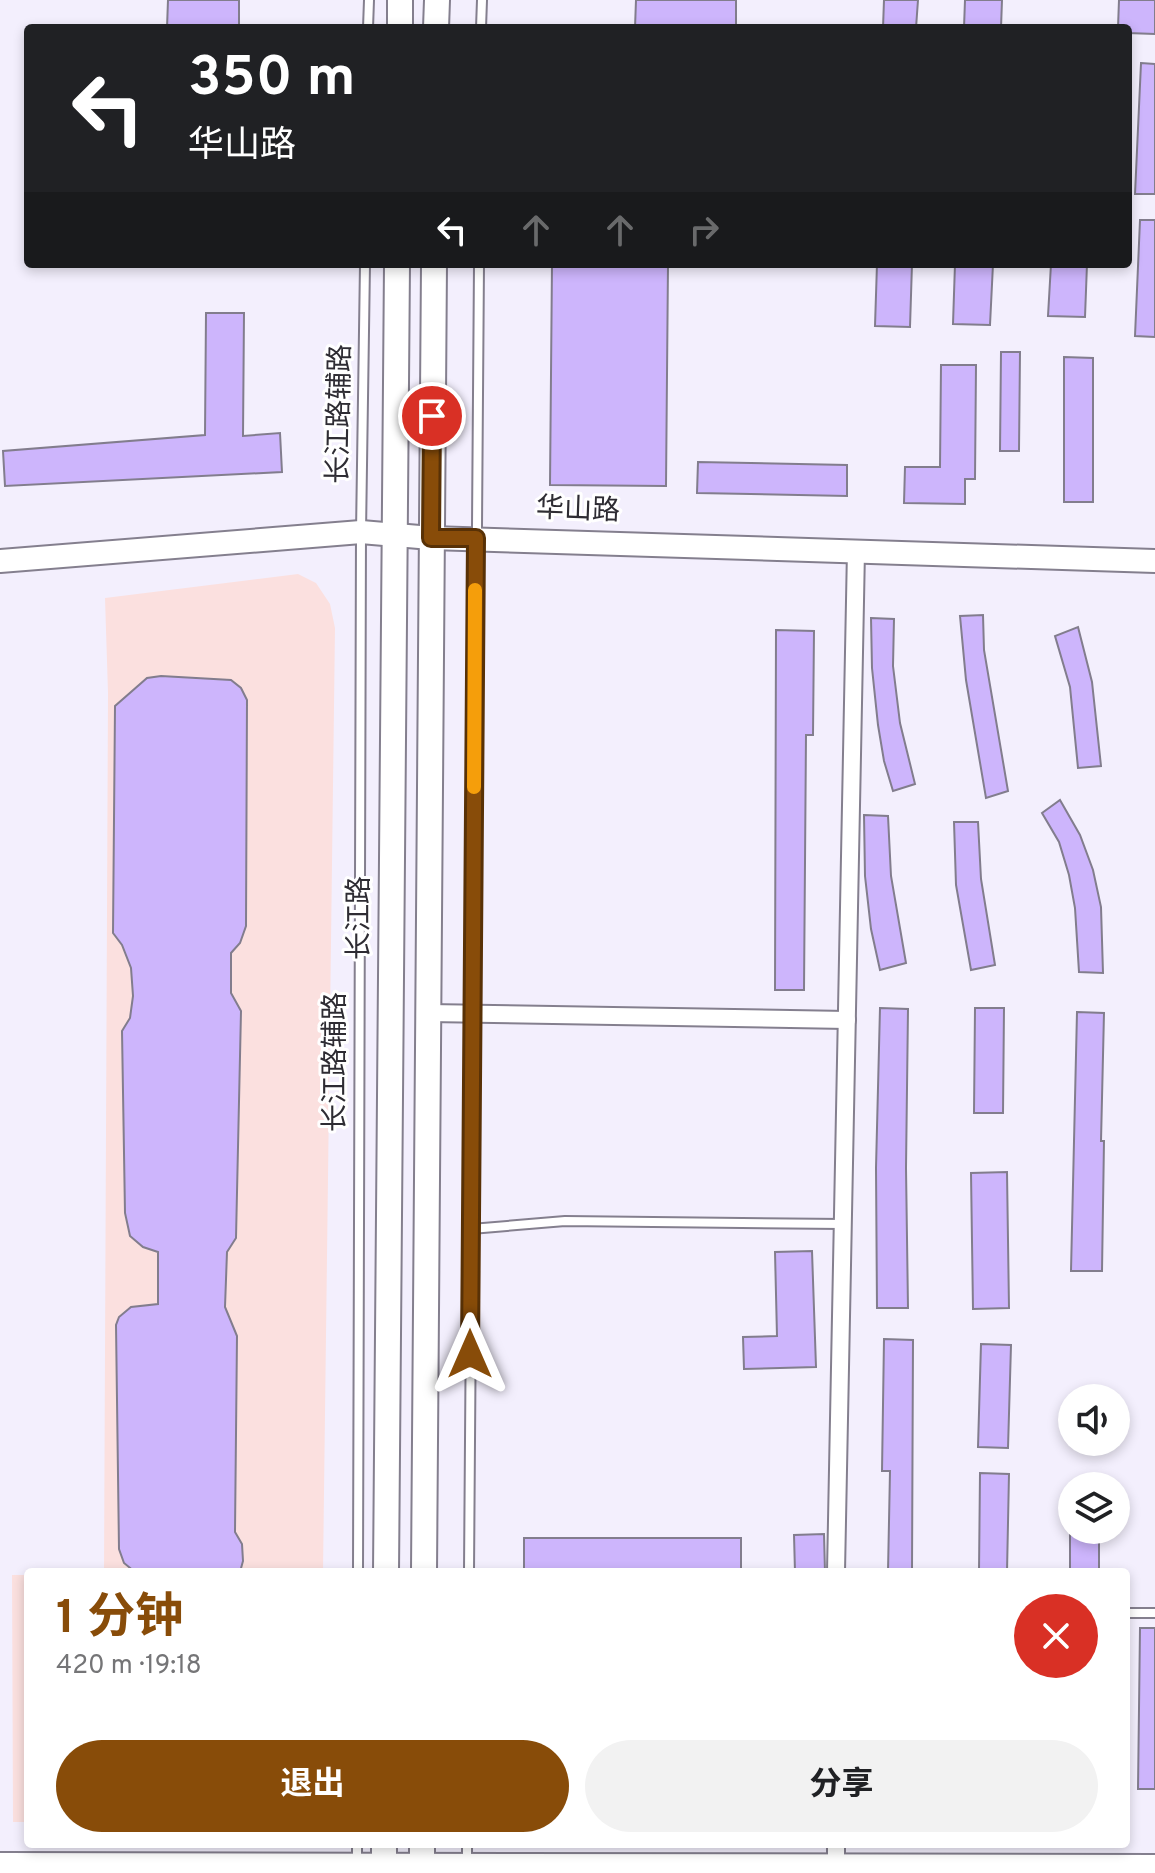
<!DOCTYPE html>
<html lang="zh">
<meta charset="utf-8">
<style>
:root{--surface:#fff;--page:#f2f2f2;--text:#202124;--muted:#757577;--accent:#884c09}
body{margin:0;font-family:Overpass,"Noto Sans SC",sans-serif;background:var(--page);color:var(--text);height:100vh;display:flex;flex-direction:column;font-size:30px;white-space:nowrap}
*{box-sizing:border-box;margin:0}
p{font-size:26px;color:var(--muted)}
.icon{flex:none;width:44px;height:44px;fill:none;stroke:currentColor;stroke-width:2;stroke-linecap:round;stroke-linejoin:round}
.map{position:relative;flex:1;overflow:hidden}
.sheet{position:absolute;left:24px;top:1568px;width:1106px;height:280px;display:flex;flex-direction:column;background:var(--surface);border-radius:8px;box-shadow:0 4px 12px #0003}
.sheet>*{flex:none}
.guide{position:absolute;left:24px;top:24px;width:1108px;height:244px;border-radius:8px;box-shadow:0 4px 12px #0003;background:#202124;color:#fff;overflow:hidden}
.tools{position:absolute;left:1058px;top:1384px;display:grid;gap:16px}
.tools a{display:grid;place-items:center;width:72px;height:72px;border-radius:50%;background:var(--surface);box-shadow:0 4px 12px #0003;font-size:40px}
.pin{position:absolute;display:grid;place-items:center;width:68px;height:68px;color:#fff;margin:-34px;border:4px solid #fff;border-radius:50%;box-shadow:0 2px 8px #0007}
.me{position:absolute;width:88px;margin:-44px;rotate:0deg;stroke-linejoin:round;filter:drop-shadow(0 0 6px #0008)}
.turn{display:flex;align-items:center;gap:28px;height:168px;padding:0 32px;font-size:36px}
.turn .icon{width:104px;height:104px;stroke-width:2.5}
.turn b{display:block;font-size:56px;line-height:68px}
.lanes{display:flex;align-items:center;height:76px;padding:0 32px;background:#0003;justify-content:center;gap:40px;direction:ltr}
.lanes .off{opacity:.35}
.round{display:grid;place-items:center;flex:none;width:84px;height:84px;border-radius:42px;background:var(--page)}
.headline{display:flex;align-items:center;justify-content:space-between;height:136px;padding:0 32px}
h1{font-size:48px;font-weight:700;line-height:60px;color:var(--accent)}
.primary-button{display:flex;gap:16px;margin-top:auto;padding:16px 32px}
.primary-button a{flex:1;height:92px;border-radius:48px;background:var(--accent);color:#fff;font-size:32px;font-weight:700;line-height:92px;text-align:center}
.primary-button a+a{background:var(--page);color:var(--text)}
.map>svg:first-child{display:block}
.commercial{fill:#fbe0df}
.building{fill:#cdb5fc;stroke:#827d8d;stroke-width:2}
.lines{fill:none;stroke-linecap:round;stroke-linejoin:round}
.lane-casing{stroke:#847f8e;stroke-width:12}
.street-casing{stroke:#847f8e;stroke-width:20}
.secondary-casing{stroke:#847f8e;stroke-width:26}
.primary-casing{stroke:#847f8e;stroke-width:28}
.lane{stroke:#fff;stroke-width:8}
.street{stroke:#fff;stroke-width:16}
.secondary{stroke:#fff;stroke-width:22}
.primary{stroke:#fff;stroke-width:24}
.route-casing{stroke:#583106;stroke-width:20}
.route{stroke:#884c09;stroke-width:14}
.slow{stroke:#f59e0b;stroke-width:14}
.labels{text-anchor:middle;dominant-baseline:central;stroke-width:6;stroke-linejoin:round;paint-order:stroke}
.street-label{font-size:28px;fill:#2e2c33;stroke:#fff}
</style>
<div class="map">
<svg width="1155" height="1873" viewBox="0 0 1155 1873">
<rect width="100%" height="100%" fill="#f3effd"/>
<g class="commercial">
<polygon points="298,574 316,583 330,604 335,628 323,1572 104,1572 108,693 105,598"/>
<polygon points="12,1575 28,1575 28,1822 13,1822"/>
</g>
<g class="building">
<polygon points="168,0 239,0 239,28 167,28"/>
<polygon points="636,0 736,0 736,28 635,28"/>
<polygon points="884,0 918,0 916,28 883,28"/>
<polygon points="965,0 1002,0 1001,28 964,28"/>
<polygon points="1119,0 1155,0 1155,34 1128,33 1128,28 1118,28"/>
<polygon points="1141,63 1155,64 1155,194 1135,194"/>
<polygon points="1140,220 1155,220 1155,337 1135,336"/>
<polygon points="552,264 668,264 666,486 550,485"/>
<polygon points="877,264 912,264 910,327 875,326"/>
<polygon points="955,264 993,264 990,325 953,324"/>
<polygon points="1051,264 1087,264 1085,317 1048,316"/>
<polygon points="206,313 244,313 243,436 280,433 282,472 5,486 3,451 205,435"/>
<polygon points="1001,352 1020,352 1019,451 1000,451"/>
<polygon points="1064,357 1093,358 1093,502 1064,502"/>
<polygon points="941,365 976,365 975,479 965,479 965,504 904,503 905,467 940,467"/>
<polygon points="698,462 847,465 847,496 697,493"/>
<polygon points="983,615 984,650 1008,791 986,798 966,680 960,616"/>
<polygon points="871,618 894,619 893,666 900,723 915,784 893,791 884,761 878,725 872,668"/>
<polygon points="1078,627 1092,682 1101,766 1078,768 1070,687 1055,636"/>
<polygon points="776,630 814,631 813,735 806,735 804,990 775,990"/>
<polygon points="161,676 231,680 241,688 247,700 246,926 240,943 231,953 231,993 241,1011 236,1238 227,1252 225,1307 237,1336 235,1532 242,1544 243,1561 240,1572 135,1572 124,1563 119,1549 116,1325 119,1317 131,1307 158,1304 158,1252 143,1247 130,1236 125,1213 122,1031 130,1018 133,996 131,968 122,945 113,933 115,706 147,678"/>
<polygon points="1060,800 1080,835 1093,870 1101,907 1103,973 1079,972 1075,908 1069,875 1059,842 1042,813"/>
<polygon points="864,815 888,816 891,876 906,963 880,970 871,929 865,876"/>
<polygon points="954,822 978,822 981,879 995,965 971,970 956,885"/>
<polygon points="880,1008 908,1009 906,1168 908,1308 877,1308 876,1168"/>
<polygon points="975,1008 1004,1008 1003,1113 974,1113"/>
<polygon points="1077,1012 1104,1013 1101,1141 1104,1141 1102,1271 1071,1271"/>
<polygon points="1007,1172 1009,1308 973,1309 971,1173"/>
<polygon points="812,1251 816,1367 744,1369 743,1337 777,1336 775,1252"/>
<polygon points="884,1339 913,1340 912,1572 888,1572 890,1471 882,1471"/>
<polygon points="981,1344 1011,1345 1008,1448 978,1447"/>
<polygon points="980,1473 1009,1474 1007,1572 979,1572"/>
<rect x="1070" y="1530" width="29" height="42"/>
<polygon points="824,1534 825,1572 795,1572 794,1535"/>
<rect x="524" y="1538" width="217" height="34"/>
<polygon points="1140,1628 1155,1628 1155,1789 1138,1789"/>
</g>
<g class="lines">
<defs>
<g id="lane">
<polyline points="368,28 369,0"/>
<polyline points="481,28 482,0"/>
<polyline points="471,1229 565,1221 843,1224"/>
<polyline points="358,1572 361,532 365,264"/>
<polyline points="469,1572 479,264"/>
<polyline points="1126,1613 1155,1613"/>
<polyline points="357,1863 357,1844"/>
<polyline points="467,1864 467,1844"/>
</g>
<g id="street">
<polyline points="428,1013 847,1020"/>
<polyline points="836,1572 856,550"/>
<polyline points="836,1844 836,1866"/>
</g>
<g id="secondary">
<polyline points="0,561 361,532 431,538 1155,561"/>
<polyline points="0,1864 1155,1866"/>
</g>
<g id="primary">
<polyline points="400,28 400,0"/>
<polyline points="436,28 437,0"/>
<polyline points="386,1572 397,264"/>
<polyline points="424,1572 434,264"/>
<polyline points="384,1873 384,1844"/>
<polyline points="422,1873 422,1844"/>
</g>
</defs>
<use href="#lane" class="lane-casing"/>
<use href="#street" class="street-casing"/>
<use href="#secondary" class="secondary-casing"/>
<use href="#primary" class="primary-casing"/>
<use href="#lane" class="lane"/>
<use href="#street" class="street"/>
<use href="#secondary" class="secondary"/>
<use href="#primary" class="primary"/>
</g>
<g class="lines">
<defs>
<polyline id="route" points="432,416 431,538 476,538 470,1354"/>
</defs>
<use href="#route" class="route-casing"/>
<use href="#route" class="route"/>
<polyline class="slow" points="474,787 475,590"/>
</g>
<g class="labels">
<g class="street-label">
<text transform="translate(341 414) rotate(-89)">长江路辅路</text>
<text transform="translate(578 511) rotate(2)">华山路</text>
<text transform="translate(361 918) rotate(-90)">长江路</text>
<text transform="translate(337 1062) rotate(-90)">长江路辅路</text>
</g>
</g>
</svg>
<div class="tools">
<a><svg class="icon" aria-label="sound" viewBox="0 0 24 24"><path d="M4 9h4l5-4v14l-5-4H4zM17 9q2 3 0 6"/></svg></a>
<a><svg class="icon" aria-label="layers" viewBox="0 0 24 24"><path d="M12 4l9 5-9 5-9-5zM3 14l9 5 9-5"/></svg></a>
</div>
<div class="pin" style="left:432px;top:416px;background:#d93025"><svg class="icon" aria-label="arrive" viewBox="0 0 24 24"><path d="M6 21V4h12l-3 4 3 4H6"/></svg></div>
<svg class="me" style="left:470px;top:1354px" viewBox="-20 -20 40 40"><path d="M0-17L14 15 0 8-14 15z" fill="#884c09" stroke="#fff" stroke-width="4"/></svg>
<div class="guide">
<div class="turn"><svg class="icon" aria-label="left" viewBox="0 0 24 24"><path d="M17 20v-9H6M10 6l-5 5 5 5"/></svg><div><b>350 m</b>华山路</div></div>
<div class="lanes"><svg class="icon" aria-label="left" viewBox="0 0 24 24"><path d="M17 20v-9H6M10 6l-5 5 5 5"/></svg><svg class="icon off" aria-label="ahead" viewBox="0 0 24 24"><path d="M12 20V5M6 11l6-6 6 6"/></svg><svg class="icon off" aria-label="ahead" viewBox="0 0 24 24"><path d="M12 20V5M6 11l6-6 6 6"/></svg><svg class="icon off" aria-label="right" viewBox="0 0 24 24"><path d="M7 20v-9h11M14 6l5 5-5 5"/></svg></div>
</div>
<section class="sheet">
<div class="headline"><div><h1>1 分钟</h1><p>420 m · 19:18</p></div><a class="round" style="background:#d93025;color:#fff"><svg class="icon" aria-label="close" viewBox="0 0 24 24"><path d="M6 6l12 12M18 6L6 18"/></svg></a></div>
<div class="primary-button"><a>退出</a><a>分享</a></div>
</section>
</div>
